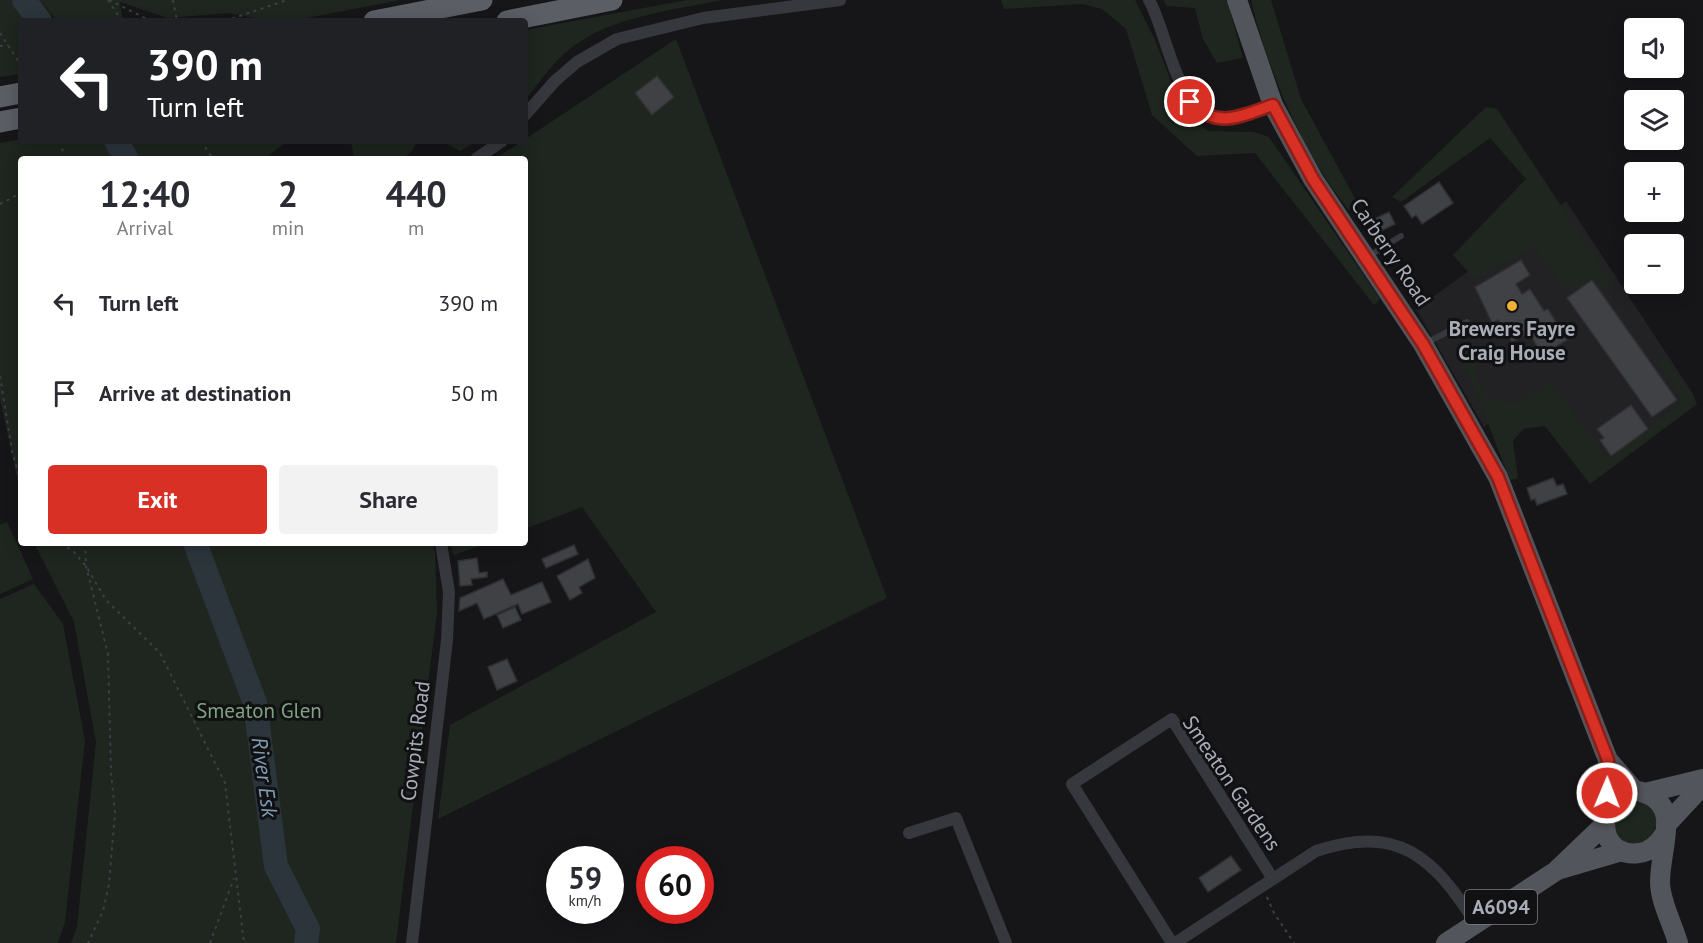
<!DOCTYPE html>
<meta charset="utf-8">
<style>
:root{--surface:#fff;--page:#f2f2f3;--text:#2b2b33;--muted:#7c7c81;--accent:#d93025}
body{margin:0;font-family:"PT Sans",sans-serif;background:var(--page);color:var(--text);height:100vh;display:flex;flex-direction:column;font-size:22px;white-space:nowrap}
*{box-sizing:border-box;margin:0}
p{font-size:20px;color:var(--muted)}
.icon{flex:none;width:33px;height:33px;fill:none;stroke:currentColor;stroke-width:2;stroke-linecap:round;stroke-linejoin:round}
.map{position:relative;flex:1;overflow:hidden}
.side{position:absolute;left:18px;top:156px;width:510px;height:390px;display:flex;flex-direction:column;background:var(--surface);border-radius:6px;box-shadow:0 3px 15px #0003}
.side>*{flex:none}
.banner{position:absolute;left:18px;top:18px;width:510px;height:126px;border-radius:6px;box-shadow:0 3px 15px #0003;background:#202124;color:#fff;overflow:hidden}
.tools{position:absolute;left:1624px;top:18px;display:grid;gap:12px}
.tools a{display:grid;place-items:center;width:60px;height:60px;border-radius:6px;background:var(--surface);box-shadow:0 3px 15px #0003;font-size:30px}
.speed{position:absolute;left:546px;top:846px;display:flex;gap:12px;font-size:30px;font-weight:700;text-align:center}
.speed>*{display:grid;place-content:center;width:78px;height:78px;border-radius:50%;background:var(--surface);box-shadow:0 3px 15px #0003;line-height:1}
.speed small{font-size:15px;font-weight:400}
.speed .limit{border:9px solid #d22;background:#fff;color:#111}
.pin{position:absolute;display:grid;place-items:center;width:51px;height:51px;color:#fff;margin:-26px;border:3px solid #fff;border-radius:50%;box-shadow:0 2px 6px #0007}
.me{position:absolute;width:66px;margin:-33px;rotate:1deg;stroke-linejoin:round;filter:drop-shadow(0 0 4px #0008)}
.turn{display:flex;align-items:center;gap:21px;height:126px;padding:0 30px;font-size:27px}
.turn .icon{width:78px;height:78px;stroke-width:2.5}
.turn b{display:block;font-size:42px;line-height:51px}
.eta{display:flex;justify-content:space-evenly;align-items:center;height:102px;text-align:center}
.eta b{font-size:36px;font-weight:600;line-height:42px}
.cta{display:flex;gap:12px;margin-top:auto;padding:12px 30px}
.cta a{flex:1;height:69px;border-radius:6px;background:var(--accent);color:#fff;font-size:24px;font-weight:600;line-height:69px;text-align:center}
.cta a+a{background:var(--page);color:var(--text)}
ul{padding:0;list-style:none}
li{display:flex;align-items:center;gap:18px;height:90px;padding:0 30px}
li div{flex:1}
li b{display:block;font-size:22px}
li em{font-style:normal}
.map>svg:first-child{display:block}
.built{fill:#222225}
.green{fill:#1e261f}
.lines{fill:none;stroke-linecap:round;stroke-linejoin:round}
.river{stroke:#2c353c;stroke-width:24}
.building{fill:#404145;stroke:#303034;stroke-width:1.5}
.path{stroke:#3d3f44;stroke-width:2;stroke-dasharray:3 4.5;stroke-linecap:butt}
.service{stroke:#37383d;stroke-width:6}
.minor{stroke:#37383d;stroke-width:12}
.primary{stroke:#53555c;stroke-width:20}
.trunk{stroke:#5b5e65;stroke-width:21}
.route-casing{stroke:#8d1f18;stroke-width:15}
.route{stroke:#d93025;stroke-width:10}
.poi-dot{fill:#f2b134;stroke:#111113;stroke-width:2}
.labels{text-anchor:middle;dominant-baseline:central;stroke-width:6;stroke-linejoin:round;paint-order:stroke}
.shield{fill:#111113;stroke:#7b7e86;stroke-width:1.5}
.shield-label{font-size:20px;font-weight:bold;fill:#a8adb8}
.street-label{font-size:21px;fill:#a8adb8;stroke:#111113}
.poi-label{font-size:21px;font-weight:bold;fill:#a8adb8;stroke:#111113}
.park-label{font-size:21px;fill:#7fa381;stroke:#111113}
.water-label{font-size:22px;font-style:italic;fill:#7f9bb3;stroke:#111113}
</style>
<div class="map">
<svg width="1703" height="943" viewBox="0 0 1703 943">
<rect width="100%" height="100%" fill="#161618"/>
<polygon class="built" points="1566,201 1693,394 1609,459 1512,404 1484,427 1416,309"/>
<g class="green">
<polygon points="0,0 12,0 26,21 21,21 21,74 0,77"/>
<polygon points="39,0 401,0 291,21 270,21 228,13 168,18 120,2 123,21 57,21"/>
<path d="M687 0H723C672 10 608 17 567 51 551 65 538 84 525 100V30Z"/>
<polygon points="1001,0 1135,0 1155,40 1182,110 1208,131 1253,132 1269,137 1380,299 1374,305 1255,153 1197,156 1152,115 1126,29 1102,9 1082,4 1004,9"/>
<polygon points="1163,0 1227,0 1243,58 1217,63 1203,39 1195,8 1167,6"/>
<path d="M1251 0H1271L1301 99 1358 204 1349 210C1305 158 1266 67 1251 0Z"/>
<polygon points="676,39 887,598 438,819 450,725 656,612 582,507 525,529 525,159 495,159"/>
<polygon points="1486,107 1497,109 1614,286 1563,286 1534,247 1475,280 1453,255 1526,179 1490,138 1401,202 1392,197"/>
<polygon points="21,139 293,141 285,143 264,159 21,159 21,495 0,399 0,143"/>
<path d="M351 141H417C408 168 379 159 354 159Z"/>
<polygon points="450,141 477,141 460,151 448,144"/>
<polygon points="1467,339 1480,350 1474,373 1487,397 1512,404 1551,383 1609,459 1682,401 1656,361 1661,353 1693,394 1697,404 1590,484 1545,426 1523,429 1513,441 1518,478 1510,480 1459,349"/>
<polygon points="7,522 33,579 0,594 0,525"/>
<polygon points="34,543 432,543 435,551 437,612 396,943 71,943 77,927 96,742 74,622"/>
<polygon points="449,543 487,543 454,555"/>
<polygon points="34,584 63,624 85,741 65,922 58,943 0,943 0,599"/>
<circle cx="1635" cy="823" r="22"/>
</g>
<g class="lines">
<g class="river">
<polyline points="24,0 40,21"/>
<polyline points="116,141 127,159"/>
<polyline points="195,543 255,703 276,866 308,929 306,943"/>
</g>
</g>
<g class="building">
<polygon points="657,76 674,97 652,115 635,93"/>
<polygon points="1439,182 1453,203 1422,224 1416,215 1412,218 1404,206"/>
<polygon points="1389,212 1395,224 1375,234 1368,222"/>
<polygon points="1521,260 1530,275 1516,284 1522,294 1530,289 1544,311 1548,309 1567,340 1542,355 1529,332 1512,342 1498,320 1492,323 1475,287"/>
<polygon points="1592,280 1677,400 1652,417 1567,298"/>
<polygon points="1631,405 1648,429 1611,456 1600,440 1604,438 1597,429"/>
<polygon points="1553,478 1557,486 1563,484 1567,494 1537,505 1535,499 1531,500 1527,488"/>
<polygon points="574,545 578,554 546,568 542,559"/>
<polygon points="477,558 479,573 487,572 487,577 471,579 472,585 460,586 458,561"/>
<polygon points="588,559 595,578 579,587 582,593 570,600 557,576"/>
<polygon points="503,579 511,595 542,582 551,602 522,614 518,604 484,619 477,603 459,611 460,598"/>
<polygon points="515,607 521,620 503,628 497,615"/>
<polygon points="507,659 517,681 497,690 488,667"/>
<polygon points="1231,856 1241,870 1208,892 1199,878"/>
</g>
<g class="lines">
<g class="path">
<polyline points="108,0 122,21"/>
<polyline points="109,0 151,21"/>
<polyline points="173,0 177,21"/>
<polyline points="225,21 287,0"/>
<polyline points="0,33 21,65"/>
<polyline points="0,46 8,45"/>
<polyline points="61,141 64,159"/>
<polyline points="201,141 213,159"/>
<polyline points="0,204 21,193"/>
<polyline points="0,376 12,451 21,483"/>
<polyline points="61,543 74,552 86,566 106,600 160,653 225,783 244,943"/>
<polyline points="85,543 86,566 108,654 111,772 115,813 109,884 103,911 88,943"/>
<polyline points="1267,897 1274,913 1294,943"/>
<polyline points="210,943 234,878"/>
</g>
<g class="service">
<polyline points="1369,256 1401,236"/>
<polyline points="1426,343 1467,322"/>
</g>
<g class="minor">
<path d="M1149 0C1168 32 1178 127 1228 119 1243 117 1258 110 1273 105"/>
<polyline points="525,115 555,81 577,62 617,39 703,18 840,0"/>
<polyline points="476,159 502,141"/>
<polyline points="909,833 956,818 1006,943"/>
<polyline points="412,943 447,640 449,592 441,543"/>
<polyline points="1172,943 1072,784 1172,719 1273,879"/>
<path d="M1175 943 1316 851C1398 824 1433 856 1476 924"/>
</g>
<g class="primary">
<polyline points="1237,0 1273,105 1313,179 1423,344 1498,477 1608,760 1635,791"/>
<polyline points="1645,793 1703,779"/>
<polyline points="1607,809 1608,760"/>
<polyline points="1666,825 1703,785"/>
<path d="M1664 835C1658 844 1651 852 1639 853 1587 860 1599 773 1647 794 1657 798 1665 807 1666 818 1668 838 1660 861 1660 882 1660 901 1673 925 1678 943"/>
<polyline points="1561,869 1622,851"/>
<polyline points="1446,943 1556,871 1604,825"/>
</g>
<g class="trunk">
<polyline points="374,21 482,0"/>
<polyline points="507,21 612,0"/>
<polyline points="0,97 21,93"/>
<polyline points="0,122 21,118"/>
</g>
</g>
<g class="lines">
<defs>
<path id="route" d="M1190 102C1218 130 1240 116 1273 105L1313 179 1423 344 1498 477 1608 760 1607 793"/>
</defs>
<use href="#route" class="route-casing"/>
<use href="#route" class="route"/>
</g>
<circle class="poi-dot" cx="1512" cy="306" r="6"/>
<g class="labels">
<rect class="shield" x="1465" y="890" width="72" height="34" rx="4.5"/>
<g class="shield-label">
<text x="1501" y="907">A6094</text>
</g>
<g class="street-label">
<text transform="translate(1391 252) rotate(56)">Carberry Road</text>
<text transform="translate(415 741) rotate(-83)">Cowpits Road</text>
<text transform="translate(1232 783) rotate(56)">Smeaton Gardens</text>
</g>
<g class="poi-label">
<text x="1512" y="328">Brewers Fayre<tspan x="1512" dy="24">Craig House</tspan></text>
</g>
<g class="park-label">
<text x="259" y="710">Smeaton Glen</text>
</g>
<g class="water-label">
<text transform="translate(265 777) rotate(82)">River Esk</text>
</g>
</g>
</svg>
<div class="tools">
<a><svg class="icon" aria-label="sound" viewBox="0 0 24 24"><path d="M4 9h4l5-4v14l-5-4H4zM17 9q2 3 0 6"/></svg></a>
<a><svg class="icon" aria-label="layers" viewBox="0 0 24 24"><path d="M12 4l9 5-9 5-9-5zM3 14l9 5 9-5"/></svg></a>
<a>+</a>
<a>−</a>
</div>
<div class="speed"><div>59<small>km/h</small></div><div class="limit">60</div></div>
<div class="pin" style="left:1190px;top:102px;background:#d93025"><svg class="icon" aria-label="arrive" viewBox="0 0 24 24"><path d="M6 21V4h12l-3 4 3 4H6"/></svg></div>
<svg class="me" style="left:1607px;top:793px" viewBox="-20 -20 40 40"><circle r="17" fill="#d93025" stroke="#fff" stroke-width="3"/><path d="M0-11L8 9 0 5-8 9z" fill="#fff"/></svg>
<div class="banner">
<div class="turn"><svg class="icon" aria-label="left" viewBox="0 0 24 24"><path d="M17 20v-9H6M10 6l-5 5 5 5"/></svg><div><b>390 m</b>Turn left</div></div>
</div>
<section class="side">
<div class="eta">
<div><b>12:40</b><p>Arrival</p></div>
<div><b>2</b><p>min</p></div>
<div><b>440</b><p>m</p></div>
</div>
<ul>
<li><svg class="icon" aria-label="left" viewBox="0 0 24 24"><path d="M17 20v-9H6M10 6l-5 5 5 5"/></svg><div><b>Turn left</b></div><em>390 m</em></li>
<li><svg class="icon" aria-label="arrive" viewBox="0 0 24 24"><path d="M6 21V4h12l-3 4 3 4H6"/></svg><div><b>Arrive at destination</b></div><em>50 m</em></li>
</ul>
<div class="cta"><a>Exit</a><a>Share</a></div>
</section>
</div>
